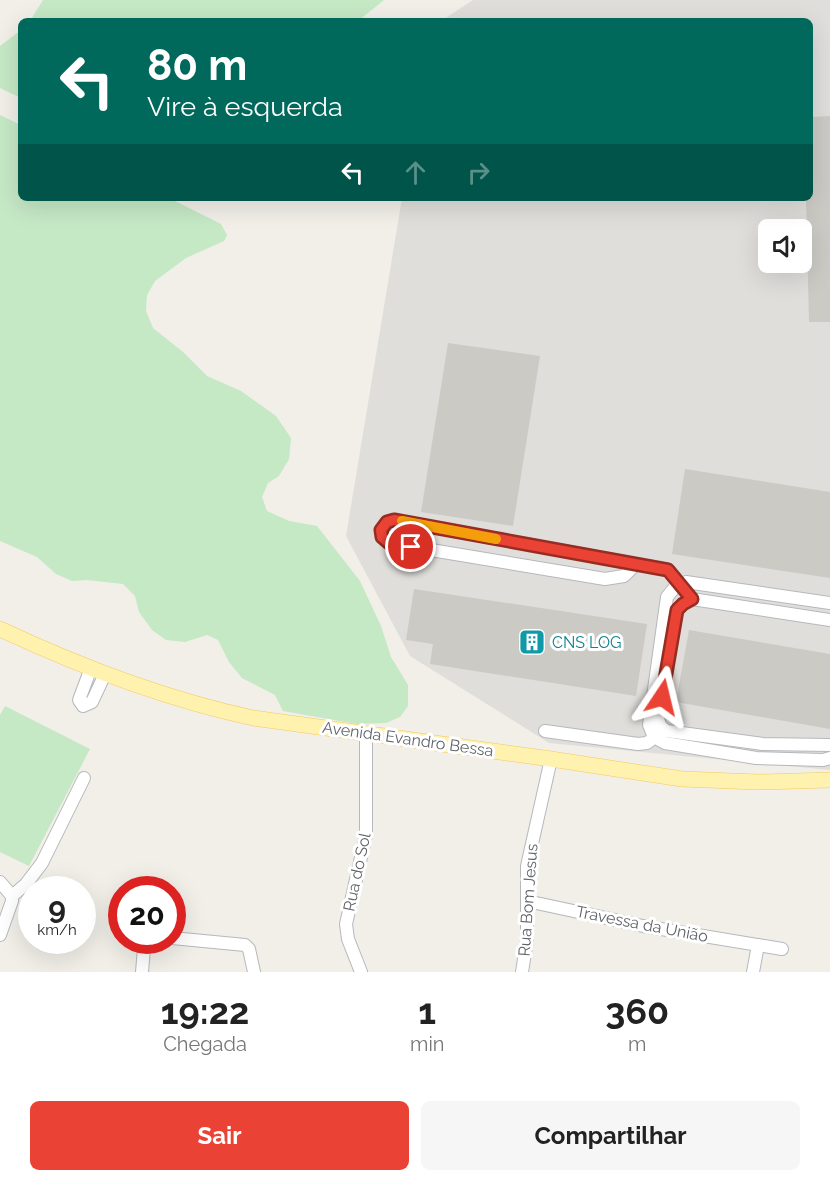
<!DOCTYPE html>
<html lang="pt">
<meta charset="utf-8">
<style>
:root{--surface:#fff;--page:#f6f6f6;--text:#222;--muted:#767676;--accent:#ea4335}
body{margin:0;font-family:Raleway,sans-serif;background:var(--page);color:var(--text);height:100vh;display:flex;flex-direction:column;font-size:22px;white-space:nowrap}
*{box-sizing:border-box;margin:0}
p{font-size:20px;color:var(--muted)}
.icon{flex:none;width:33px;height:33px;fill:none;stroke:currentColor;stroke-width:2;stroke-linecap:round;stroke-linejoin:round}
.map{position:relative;height:972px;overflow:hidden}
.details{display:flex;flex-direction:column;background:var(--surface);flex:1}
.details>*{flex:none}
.guide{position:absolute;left:18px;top:18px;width:795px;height:183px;border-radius:9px;box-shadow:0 6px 24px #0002;background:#00695c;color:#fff;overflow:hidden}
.fabs{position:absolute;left:758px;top:219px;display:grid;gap:12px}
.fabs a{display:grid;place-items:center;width:54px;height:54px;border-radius:9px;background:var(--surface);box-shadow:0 6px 24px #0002;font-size:30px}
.speed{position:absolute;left:18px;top:876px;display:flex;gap:12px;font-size:30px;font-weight:700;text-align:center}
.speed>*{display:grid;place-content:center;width:78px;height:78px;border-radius:50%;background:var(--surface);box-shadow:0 6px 24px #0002;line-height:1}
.speed small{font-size:15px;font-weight:400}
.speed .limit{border:9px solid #d22;background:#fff;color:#111}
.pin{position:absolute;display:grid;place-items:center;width:51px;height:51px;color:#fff;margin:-26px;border:3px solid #fff;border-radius:50%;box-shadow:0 2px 6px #0007}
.me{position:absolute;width:66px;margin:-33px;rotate:10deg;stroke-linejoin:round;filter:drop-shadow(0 0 4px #0008)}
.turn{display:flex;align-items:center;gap:21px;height:126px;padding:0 30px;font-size:27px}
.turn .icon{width:78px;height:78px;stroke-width:2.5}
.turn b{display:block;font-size:42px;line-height:51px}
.lanes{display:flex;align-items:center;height:57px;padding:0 30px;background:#0003;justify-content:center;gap:30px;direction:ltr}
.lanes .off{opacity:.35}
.eta{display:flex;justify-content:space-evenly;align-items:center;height:102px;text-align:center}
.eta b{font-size:36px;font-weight:700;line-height:42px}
.primary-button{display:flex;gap:12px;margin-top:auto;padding:12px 30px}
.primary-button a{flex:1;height:69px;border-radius:9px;background:var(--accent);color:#fff;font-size:24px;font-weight:700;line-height:69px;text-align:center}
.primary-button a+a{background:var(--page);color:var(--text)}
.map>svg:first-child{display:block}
.industrial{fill:#e0deda;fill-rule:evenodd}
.green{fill:#c5e8c5}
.building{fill:#cccac5}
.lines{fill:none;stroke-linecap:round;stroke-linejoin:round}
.minor-casing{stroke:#b5b8bc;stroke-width:14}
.major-casing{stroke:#f2c960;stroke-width:16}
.minor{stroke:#fff;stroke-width:12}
.major{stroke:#fff2af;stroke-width:15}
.route-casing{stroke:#982c22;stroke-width:15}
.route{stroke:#ea4335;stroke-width:10}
.slow{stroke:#f59e0b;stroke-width:10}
.labels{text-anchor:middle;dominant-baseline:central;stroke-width:6;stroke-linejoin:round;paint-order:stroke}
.culture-label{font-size:16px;fill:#0d838f;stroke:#fff;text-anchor:start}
.street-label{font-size:16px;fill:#5f6368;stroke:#fff}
</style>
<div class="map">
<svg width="830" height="972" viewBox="0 0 830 972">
<rect width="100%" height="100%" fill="#f1efe8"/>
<path class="industrial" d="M473 0H830V770L549 743 410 656 346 536 402 198H810V21H441ZM768 230H801V262H768Z"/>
<g class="green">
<polygon points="43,0 384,0 358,21 30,21"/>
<polygon points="21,30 21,98 0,88 0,46"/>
<polygon points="0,115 21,125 21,198 169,198 221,224 227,235 224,241 186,258 155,281 147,295 146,311 153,328 183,352 207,376 241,391 276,416 291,438 289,459 279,476 268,483 262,497 267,511 289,521 317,526 360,581 381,626 391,657 408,685 408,706 400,717 386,723 357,724 283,711 275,695 242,678 229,662 218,640 207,635 185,642 166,640 152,630 139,612 135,596 123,584 87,580 72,581 56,574 37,557 0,541"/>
<polygon points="5,706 90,749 29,866 0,852 0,715"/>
</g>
<g class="building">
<polygon points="830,116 830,322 809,322 806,198 810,198 810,117"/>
<polygon points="448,343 540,356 513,526 421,512"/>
<polygon points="685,469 830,492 830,578 672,554"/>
<polygon points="414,589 647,624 636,696 430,664 433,644 406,640"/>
<polygon points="689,630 830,654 830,729 676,702"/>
</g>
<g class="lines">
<defs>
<g id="minor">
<polyline points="636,564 624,576 605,579 389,543 382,537 381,530 387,522 394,520 636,564 668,570 692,599"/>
<polyline points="830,603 686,582 675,587 667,597 649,725 654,737 665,743 756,758 823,760 830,758"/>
<polyline points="830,620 692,599 683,604 677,610 658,719 661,727 667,731 763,744 830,745"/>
<polyline points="91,668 79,700 83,706 92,702 105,674"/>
<polyline points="545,731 638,744 647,743 660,733"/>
<polyline points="0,882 12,896"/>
<polyline points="12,896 26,884 42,863 84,778"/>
<polyline points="527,901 643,926 782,949"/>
<polyline points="0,935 12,901 12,896"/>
<polyline points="172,938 245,945 249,949 254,972"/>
<polyline points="142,972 144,948 148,940"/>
<polyline points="361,972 348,939 346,924 366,835 366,734"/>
<polyline points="522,972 527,940 527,866 551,759"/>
<polyline points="753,972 758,945"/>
</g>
<path id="major" d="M0 629C81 667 165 699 253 718L551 759 682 779 758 782 830 780"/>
</defs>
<use href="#minor" class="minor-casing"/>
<use href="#major" class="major-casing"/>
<use href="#minor" class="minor"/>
<use href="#major" class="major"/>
</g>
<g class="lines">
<defs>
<polyline id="route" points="411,547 389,543 382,537 381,530 387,522 394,520 668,570 692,599 683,604 677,610 662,697"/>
</defs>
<use href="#route" class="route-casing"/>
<use href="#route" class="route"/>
<polyline class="slow" points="402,521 496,539"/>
</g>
<defs>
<symbol id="building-square" viewBox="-11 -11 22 22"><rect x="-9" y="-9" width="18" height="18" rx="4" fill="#0f9aa8" stroke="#fff"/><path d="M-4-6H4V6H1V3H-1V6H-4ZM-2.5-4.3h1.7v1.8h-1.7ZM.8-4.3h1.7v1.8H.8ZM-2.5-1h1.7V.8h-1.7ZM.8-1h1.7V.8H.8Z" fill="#fff"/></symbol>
</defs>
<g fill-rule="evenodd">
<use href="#building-square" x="517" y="627" width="30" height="30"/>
</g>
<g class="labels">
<g class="culture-label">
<text x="552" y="642">CNS LOG</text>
</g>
<g class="street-label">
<text transform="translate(408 739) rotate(8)">Avenida Evandro Bessa</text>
<text transform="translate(357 872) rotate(-78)">Rua do Sol</text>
<text transform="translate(528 900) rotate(-86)">Rua Bom Jesus</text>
<text transform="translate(642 924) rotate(11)">Travessa da União</text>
</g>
</g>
</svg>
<div class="fabs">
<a><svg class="icon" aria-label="sound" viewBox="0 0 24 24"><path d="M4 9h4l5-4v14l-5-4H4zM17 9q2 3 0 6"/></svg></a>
</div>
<div class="speed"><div>9<small>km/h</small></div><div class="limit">20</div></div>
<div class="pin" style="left:411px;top:547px;background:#d93025"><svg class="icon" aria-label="arrive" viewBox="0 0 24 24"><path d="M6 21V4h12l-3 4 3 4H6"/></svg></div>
<svg class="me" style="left:662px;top:697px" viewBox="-20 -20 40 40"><path d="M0-17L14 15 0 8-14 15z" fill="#ea4335" stroke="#fff" stroke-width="4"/></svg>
<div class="guide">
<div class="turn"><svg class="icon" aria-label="left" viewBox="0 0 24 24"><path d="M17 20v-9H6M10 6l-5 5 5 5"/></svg><div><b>80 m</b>Vire à esquerda</div></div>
<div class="lanes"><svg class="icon" aria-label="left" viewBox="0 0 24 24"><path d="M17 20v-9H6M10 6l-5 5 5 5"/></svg><svg class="icon off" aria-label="ahead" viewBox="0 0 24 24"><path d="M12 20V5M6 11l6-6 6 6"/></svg><svg class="icon off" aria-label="right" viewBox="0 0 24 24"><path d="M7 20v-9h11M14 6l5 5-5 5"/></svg></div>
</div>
</div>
<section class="details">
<div class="eta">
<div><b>19:22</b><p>Chegada</p></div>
<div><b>1</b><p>min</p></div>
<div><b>360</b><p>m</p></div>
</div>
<div class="primary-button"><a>Sair</a><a>Compartilhar</a></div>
</section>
